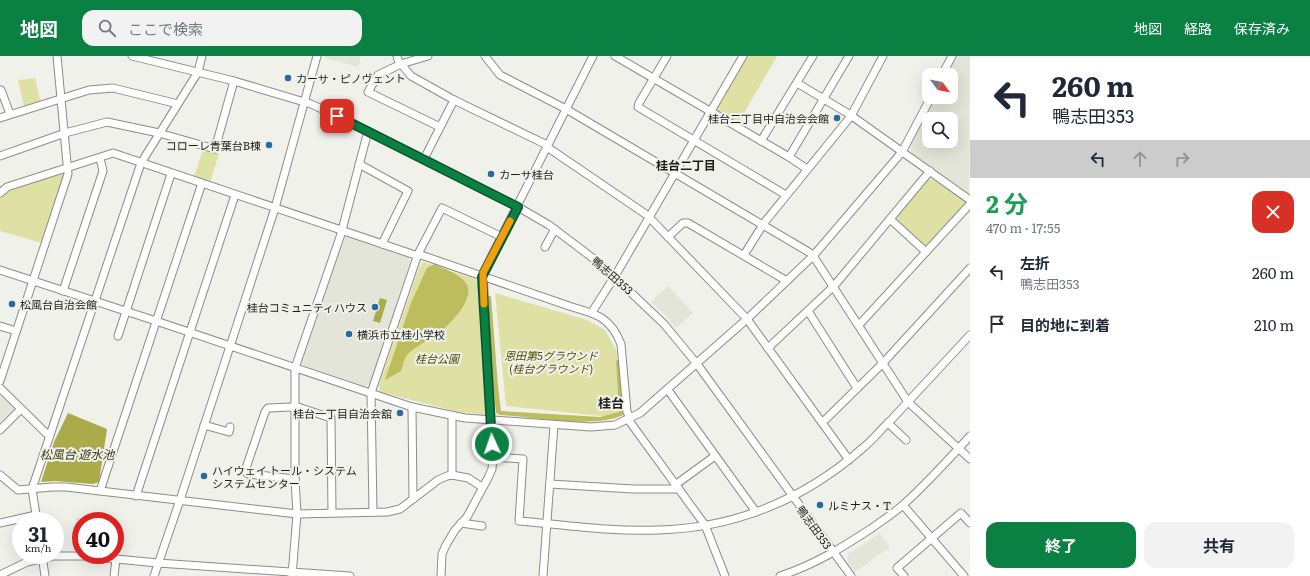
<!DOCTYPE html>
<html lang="ja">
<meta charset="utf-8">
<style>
:root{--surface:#fff;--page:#f2f2f3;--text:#1f2937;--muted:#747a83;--accent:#0b8043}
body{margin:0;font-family:Literata,"Noto Sans JP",serif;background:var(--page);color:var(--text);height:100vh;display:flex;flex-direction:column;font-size:15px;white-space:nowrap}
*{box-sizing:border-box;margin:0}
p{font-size:13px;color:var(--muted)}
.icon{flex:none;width:22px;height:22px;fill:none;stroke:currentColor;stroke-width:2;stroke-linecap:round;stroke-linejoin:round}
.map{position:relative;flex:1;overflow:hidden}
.drawer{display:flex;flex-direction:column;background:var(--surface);width:340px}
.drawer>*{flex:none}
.guide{background:#fff;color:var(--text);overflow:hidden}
.needle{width:26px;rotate:122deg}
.fabs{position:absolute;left:922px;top:12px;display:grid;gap:8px}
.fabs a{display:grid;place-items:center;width:36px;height:36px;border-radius:8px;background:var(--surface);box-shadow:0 4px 16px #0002;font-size:20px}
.speed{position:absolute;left:12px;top:456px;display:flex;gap:8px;font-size:20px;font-weight:700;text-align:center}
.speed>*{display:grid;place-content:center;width:52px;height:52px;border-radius:50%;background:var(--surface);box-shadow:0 4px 16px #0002;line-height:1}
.speed small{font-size:10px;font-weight:400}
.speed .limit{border:6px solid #d22;background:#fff;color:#111}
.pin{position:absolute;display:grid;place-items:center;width:34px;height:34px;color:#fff;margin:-17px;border-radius:8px;box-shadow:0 2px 6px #0006}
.me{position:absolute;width:44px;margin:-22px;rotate:357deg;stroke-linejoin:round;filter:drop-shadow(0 0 3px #0008)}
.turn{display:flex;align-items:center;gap:14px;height:84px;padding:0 16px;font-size:18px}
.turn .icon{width:52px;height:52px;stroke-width:2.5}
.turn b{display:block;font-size:28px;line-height:34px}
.lanes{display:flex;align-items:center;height:38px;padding:0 16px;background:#0003;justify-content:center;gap:20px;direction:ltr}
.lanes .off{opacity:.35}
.round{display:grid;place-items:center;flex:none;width:42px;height:42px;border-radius:12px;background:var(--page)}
.headline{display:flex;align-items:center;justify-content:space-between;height:68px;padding:0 16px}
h1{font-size:24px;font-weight:700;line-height:30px;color:#1e9e55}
.button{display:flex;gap:8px;margin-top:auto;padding:8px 16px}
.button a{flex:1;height:46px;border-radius:12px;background:var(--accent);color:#fff;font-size:16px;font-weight:700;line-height:46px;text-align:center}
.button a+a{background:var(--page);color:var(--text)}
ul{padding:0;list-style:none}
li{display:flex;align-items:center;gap:12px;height:52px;padding:0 16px}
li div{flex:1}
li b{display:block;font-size:15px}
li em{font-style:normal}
header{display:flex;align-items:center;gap:24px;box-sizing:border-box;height:56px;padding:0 20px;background:var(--accent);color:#fff}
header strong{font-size:19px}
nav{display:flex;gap:22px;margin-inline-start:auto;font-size:14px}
.search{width:280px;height:36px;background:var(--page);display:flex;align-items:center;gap:10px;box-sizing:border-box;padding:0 14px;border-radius:12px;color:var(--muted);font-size:15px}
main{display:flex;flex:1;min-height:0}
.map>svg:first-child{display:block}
.built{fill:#e4e5d9;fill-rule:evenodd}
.green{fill:#dfe0a4}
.forest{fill:#bdbd5d}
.water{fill:#abab4a}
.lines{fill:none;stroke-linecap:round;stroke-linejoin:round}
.minor-casing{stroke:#8c8c88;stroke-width:9}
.minor{stroke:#fff;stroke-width:7}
.route-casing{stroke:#07532c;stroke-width:10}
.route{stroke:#0b8043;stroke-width:7}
.slow{stroke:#f59e0b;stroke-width:7}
.poi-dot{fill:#286aa0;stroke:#f1f1ec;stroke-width:1.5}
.labels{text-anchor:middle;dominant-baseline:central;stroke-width:4;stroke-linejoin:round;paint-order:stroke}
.poi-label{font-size:11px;fill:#1d1d1b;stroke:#f1f1ec;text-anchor:start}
.street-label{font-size:11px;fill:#1d1d1b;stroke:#f1f1ec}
.park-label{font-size:11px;font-style:italic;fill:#4e4e00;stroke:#f1f1ec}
.neighbourhood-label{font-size:12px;font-weight:bold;fill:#1d1d1b;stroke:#f1f1ec}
.water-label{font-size:12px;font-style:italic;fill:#3a3910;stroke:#f1f1ec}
.quarter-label{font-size:13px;font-weight:bold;fill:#1d1d1b;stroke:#f1f1ec}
</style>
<header>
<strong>地図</strong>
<div class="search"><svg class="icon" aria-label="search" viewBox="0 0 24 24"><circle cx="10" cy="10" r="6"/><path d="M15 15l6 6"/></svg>ここで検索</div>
<nav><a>地図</a><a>経路</a><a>保存済み</a></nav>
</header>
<main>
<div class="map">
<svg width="970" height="520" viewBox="0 0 970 520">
<rect width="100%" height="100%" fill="#f1f1ec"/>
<g class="built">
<polygon points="325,0 361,0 358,11 325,2"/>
<path d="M956 0H970L969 138 911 96 909 91 935 41H951V19H946ZM929 63H951V85H929Z"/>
<polygon points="346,180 409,201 410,205 370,328 365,330 304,310 302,306 344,182"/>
<polygon points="668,230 693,257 676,272 663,257 651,246"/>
<polygon points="0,337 15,351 15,354 0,369"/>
<polygon points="76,462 115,464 81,465 81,491 74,491"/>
<polygon points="880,477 890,491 855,516 847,504 848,498"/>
</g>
<g class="green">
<polygon points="743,0 777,0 736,71 711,56"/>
<polygon points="35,22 40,45 24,50 18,24"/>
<polygon points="203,93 219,97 210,127 194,121"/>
<polygon points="67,112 45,188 0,175 0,137"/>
<polygon points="932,123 964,144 967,148 929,188 924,189 897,164 897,159 927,124"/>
<polygon points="423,206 475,223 480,230 486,359 459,356 380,336 379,329 419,212"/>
<polygon points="495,237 587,264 605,274 617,296 618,358 610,361 506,350"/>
</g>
<g class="forest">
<path d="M434 208C444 213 459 217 466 227 477 242 448 271 436 279 428 285 414 291 408 298 404 301 403 310 401 315L385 324 411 247 427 212Z"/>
<path d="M488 240H491L498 330 501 355 600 361 619 356 616 305 619 303 623 359C594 373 533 361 500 359L496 357 491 309V289L489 273Z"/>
</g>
<g class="water">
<polygon points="380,242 387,244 380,267 373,265"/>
<polygon points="68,357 107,373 99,426 93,428 55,425 41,426 54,386"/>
</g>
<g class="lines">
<defs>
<g id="minor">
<polyline points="132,0 234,25 311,48 344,63 424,103 518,151 549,169 602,209 664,268 697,308 851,520"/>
<polyline points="397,0 398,4 411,20 454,44 545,88 547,91 647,159 747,263 849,404"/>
<polyline points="428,0 401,8 378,19 368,36 440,71"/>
<polyline points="485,0 500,19 566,53 812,198 908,346 970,403"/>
<polyline points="615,0 789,101 807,113"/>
<polyline points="667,0 639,47 638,51 786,139"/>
<polyline points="942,19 952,0"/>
<polyline points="797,27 849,58 970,144"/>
<polyline points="0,34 1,34 10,58"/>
<polyline points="0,62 89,34 113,32 178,48"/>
<polyline points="761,85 813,0"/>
<polyline points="0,100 65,77 107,66 159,77 215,93 234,25"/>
<polyline points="789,101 849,0"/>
<polyline points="424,103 454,44"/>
<polyline points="359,108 408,135 382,188"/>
<path d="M0 137 7 131 113 97 415 199 418 198 572 251C597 258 611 262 621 288L627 356 630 362V366L705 469 725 520"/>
<polyline points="890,163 926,196"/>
<polyline points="668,181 683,167 688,167 787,225"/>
<polyline points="545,191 555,173"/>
<polyline points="744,199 764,167 851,60 883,0"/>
<polyline points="0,214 156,265 412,351 465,362 591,371 615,369 640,357 747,263 814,199 902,96 931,41"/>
<polyline points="63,235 103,115 100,102"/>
<polyline points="808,255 857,332"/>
<polyline points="592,256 615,220 743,0"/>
<polyline points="859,269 970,148"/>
<polyline points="0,270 16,275"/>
<polyline points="118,280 171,118"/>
<polyline points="768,292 834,230 930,115"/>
<polyline points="0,325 68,118 57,0"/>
<polyline points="0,332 49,380"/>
<polyline points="668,334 756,456"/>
<polyline points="412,351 413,443"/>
<polyline points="823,366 883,307 970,212"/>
<polyline points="888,367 906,384"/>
<polyline points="204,369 229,376 230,371"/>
<polyline points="0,374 21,353"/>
<path d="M493 401 523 403 519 465C565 469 611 476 658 474 736 472 805 443 864 391 874 383 882 372 892 363 918 335 944 307 970 279"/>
<polyline points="0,419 18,434 52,431 66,431 297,458 387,456 400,453 438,424 447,420 452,419 468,422 482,431"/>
<polyline points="452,419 452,360"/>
<polyline points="295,423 248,418 245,415 265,356 268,352 291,351 295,350 331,362 332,457"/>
<polyline points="550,428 633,433 679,433"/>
<polyline points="675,429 715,400"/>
<polyline points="100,435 202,127"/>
<polyline points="136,440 235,139"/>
<polyline points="903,449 964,520"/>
<polyline points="373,456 371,337 418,198 442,152 502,181"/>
<polyline points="37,465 32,433 141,107 198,16 202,0"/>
<polyline points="0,467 36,459"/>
<polyline points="461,467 482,470"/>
<polyline points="42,499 45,520"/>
<polyline points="0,519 27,506 53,500 85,500 158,507 350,520"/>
<polyline points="114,520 116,503"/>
<polyline points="154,520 180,444 275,152 317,0"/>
<polyline points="292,520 297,458 295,423 295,312 341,178 368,75"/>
<polyline points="441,520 442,498 446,489 455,474 467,461 488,422 492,413 493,401 483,217 593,0"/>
<polyline points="543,520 554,369"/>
<path d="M780 520C814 509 843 491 872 472 883 464 894 457 904 448 927 427 949 403 970 380"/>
<polyline points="904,520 897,512 961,457 970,467"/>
</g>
</defs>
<use href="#minor" class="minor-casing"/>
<use href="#minor" class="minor"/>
</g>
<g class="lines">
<defs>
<polyline id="route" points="337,60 518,151 482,221 492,388"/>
</defs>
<use href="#route" class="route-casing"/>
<use href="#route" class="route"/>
<polyline class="slow" points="484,248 483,217 510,165"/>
</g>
<g class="poi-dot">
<circle cx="288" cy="22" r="4"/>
<circle cx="837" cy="62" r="4"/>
<circle cx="269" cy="89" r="4"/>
<circle cx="491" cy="118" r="4"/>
<circle cx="12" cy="248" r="4"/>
<circle cx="375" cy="251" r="4"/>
<circle cx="349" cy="278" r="4"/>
<circle cx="400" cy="357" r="4"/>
<circle cx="204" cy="420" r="4"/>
<circle cx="820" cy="449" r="4"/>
</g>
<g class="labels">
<g class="poi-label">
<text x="296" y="22">カーサ・ピノヴェント</text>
<text x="829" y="62" text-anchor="end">桂台二丁目中自治会会館</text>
<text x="261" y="89" text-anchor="end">コローレ青葉台B棟</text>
<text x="499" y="118">カーサ桂台</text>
<text x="20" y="248">松風台自治会館</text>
<text x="367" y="251" text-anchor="end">桂台コミュニティハウス</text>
<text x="357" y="278">横浜市立桂小学校</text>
<text x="392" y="357" text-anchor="end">桂台一丁目自治会舘</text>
<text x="212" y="414">ハイウェイ トール・システム<tspan x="212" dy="13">システムセンター</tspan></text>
<text x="828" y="449">ルミナス・T</text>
</g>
<g class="street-label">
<text transform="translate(613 219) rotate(41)">鴨志田353</text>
<text transform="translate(815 471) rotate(54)">鴨志田353</text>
</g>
<g class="park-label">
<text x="551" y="299">恩田第5グラウンド<tspan x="551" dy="13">(桂台グラウンド)</tspan></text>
<text x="437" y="302">桂台公園</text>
</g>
<g class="neighbourhood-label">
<text x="686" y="109">桂台二丁目</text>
</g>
<g class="water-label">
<text x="77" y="398">松風台 遊水池</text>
</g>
<g class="quarter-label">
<text x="611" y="346">桂台</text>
</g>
</g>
</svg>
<div class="fabs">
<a><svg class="needle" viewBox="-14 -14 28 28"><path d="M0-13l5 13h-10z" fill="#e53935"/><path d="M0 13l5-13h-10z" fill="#747a83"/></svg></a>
<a><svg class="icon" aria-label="search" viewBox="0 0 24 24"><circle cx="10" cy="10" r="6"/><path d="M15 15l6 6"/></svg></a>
</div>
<div class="speed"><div>31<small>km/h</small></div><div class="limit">40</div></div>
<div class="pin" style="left:337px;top:60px;background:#d93025"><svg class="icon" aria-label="arrive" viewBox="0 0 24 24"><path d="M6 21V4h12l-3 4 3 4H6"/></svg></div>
<svg class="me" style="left:492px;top:388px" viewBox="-20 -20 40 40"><circle r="17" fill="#0b8043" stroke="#fff" stroke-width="3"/><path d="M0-11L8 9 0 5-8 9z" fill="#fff"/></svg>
</div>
<section class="drawer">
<div class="guide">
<div class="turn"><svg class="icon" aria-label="left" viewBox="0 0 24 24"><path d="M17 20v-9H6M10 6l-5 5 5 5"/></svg><div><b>260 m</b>鴨志田353</div></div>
<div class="lanes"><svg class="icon" aria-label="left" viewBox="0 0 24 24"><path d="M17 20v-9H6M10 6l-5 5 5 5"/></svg><svg class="icon off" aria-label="ahead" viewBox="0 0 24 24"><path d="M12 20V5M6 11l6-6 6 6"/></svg><svg class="icon off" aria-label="right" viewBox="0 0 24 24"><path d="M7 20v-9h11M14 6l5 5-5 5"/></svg></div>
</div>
<div class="headline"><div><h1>2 分</h1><p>470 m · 17:55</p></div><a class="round" style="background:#d93025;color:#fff"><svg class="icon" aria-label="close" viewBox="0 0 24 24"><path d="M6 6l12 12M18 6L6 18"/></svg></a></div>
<ul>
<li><svg class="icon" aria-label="left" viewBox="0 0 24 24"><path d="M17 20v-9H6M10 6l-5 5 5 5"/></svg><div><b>左折</b><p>鴨志田353</p></div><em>260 m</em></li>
<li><svg class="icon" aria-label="arrive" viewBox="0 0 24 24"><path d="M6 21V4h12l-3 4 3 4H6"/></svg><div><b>目的地に到着</b></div><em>210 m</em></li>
</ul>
<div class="button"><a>終了</a><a>共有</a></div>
</section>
</main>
